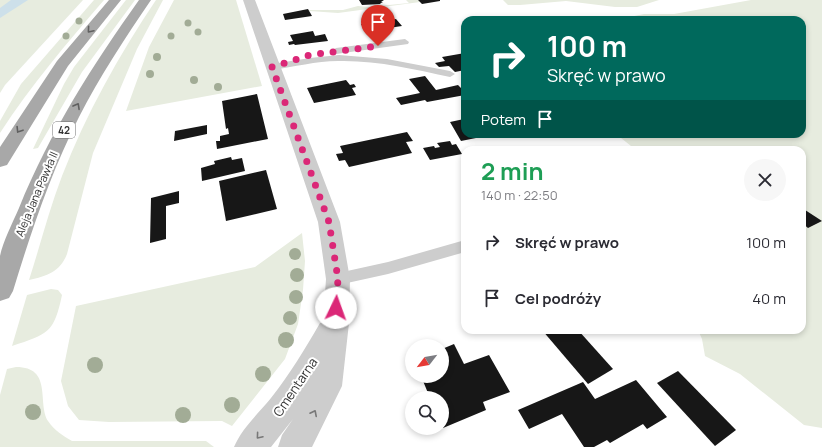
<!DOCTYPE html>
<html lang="pl">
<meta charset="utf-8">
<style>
:root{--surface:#fff;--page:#f7f7f7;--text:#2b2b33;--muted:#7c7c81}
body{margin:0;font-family:Manrope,sans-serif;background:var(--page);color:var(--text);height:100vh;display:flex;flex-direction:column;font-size:15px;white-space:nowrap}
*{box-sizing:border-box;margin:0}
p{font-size:13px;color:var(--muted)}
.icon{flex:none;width:22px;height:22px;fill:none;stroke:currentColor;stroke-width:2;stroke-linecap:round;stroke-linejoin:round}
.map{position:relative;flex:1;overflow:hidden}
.side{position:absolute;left:461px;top:146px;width:345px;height:188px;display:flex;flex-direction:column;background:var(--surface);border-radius:12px;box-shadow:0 2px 6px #0003}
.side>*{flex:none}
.top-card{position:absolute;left:461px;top:16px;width:345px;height:122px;border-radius:12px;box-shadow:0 2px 6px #0003;background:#00695c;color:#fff;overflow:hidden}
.needle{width:26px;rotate:239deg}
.controls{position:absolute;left:405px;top:339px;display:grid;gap:8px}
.controls a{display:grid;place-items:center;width:44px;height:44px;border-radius:50%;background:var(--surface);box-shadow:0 2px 6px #0003;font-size:20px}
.pin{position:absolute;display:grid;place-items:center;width:34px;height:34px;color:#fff;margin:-41px -17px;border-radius:50% 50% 50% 0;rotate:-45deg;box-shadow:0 0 4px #0007}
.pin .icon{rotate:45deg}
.me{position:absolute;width:44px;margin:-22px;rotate:3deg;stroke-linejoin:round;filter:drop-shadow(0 0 3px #0008)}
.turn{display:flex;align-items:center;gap:14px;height:84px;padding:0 20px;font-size:18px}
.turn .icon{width:52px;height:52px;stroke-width:2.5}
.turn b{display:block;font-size:28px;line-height:34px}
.then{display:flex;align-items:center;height:38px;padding:0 20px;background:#0003;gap:8px;font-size:15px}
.round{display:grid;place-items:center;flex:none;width:42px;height:42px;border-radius:21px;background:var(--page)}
.headline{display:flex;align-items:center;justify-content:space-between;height:68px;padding:0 20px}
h1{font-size:24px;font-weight:700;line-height:30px;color:#1e9e55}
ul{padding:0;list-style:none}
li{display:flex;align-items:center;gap:12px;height:56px;padding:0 20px}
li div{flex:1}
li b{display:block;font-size:15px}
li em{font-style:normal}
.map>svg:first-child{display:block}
.green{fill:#e7ecdf}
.water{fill:#cde0ea}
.building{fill:#171717}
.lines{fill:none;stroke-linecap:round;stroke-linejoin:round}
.service{fill:#cdcdcd;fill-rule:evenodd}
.minor{fill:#cdcdcd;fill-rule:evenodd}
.primary{fill:#a8a8a8;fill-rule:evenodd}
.tree{fill:#a2ac96}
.oneway{stroke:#606060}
.oneway2{stroke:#777}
.route{stroke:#db2777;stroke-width:7;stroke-dasharray:0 12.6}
.labels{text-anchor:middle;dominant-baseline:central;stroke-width:4;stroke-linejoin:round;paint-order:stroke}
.shield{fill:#fff;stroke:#6e6e6e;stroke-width:1}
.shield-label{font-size:10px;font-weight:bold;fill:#303030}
.street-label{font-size:11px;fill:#303030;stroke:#fff}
.near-street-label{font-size:13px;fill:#303030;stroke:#fff}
</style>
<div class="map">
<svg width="822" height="447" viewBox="0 0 822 447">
<rect width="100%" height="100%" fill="#fff"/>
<g class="green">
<polygon points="0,0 83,0 5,85 0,93"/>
<path d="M94 0H104C67 43 31 85 0 133V121L21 84Z"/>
<polygon points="126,0 135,0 82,72 38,148 33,149 64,84 74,67"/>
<path d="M156 0H163L137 49 93 153 67 254C60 272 47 276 29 280 40 246 49 210 62 176 86 114 119 55 156 0Z"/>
<polygon points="174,0 236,0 262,86 126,111 149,47"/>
<polygon points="406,0 418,0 420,2 338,13 309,11 308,10 343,10 358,6 369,7 409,3"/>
<polygon points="503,0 659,0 637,7 615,7 566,1 520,5 508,5"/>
<polygon points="751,0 822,0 822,428 804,425 740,374 705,356 702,339 698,330 802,330 802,150 636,150 616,134 802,134 802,20 615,20 644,14 674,14"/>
<polygon points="302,233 305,261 303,290 298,324 285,359 232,426 222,421 109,422 79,420 68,406 61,381 76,306 255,267"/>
<path d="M51 289 58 290 62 295C54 333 48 334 12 346L27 295Z"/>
<path d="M16 367C53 367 37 403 48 421 54 430 63 436 72 441H206L214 447H0V395L7 369Z"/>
</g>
<polygon class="water" points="11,0 28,0 0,18 0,8"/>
<g class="building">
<polygon points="359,0 384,0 381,2 383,3 380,3 381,4 362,5"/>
<polygon points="418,0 440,0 440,1 422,4"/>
<polygon points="308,9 312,16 285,20 283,14"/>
<polygon points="396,19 402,26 375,30 373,28 364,29 361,24"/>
<polygon points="313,31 315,36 325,34 328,41 295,45 294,44 289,45 288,42 293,41 290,35"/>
<polygon points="465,53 465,70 455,72 449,66 439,67 435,63 445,61 442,57"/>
<polygon points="425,76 436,90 458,85 465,92 465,95 427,102 425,100 401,105 396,98 420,93 409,79"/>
<polygon points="346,80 350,85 354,84 356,87 352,88 356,95 314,103 307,88"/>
<polygon points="257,94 268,139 217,149 216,141 220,141 220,136 229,134 228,128 226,129 222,101"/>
<polygon points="464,119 465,134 473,134 476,138 461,141 450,122"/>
<polygon points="207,125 207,134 174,141 175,131"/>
<polygon points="407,132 413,141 406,142 412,153 349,167 345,160 339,161 336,154 343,153 340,146"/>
<polygon points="450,141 452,145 456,144 462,154 430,160 423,148 434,146 435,148 440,147 437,143"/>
<polygon points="231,157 232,160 242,158 245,171 202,181 201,168 215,164 214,161"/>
<polygon points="266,170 277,209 226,221 219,181"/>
<polygon points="179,191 179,203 166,206 166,239 150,243 151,198"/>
<polygon points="802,208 822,221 808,228 802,223"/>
<polygon points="542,330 578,330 613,369 588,384"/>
<polygon points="454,344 464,364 489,355 510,392 483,402 486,410 443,428 442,398 430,398 421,376 442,376 442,349"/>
<polygon points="678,371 736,430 715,446 657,383"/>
<polygon points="636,380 667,417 647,429 643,424 610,443 607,440 594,447 584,447 562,414 529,429 518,410 583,382 595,399"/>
</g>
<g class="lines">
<g class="service">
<polygon points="405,39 409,42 408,44 336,54 332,51 336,48"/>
<path d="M339 55 387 59 450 71 455 74 450 77C413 69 376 60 338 61 316 61 294 67 272 70L267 67 272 64 310 58Z"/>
<polygon points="465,240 465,252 388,274 338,285 332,283 330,279 332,275 338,273 388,262"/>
</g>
<path class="minor" d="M243 0H255L340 222 350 279 349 323 342 386 312 447H278L282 435 293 419 271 447H234C242 428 258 414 271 398 290 374 305 349 320 323H323L326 279 318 222Z"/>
<g class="primary">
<polygon points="109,0 121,0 68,66 7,165 0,167 0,147 57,61"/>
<path d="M139 0H151C125 38 100 76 79 117 51 172 31 232 13 291L9 298 0 301C0 287 0 270 0 256 3 241 13 222 19 208 50 132 92 66 139 0Z"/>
</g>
</g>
<g class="tree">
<circle cx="79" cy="21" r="3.5"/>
<circle cx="188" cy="23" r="3.5"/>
<circle cx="198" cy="32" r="3.5"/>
<circle cx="66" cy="36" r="3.5"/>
<circle cx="171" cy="36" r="3.5"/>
<circle cx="157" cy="57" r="4"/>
<circle cx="150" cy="74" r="4"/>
<circle cx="194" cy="80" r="4"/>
<circle cx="218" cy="87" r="4"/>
<circle cx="295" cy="254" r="6"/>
<circle cx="297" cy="275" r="7"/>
<circle cx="296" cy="297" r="7"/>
<circle cx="290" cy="318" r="7"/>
<circle cx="286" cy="340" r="8"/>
<circle cx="95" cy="365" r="8"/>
<circle cx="263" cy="374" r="8"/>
<circle cx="232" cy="405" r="8"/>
<circle cx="33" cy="412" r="8"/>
<circle cx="183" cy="415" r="8"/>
</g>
<defs><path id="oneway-chevron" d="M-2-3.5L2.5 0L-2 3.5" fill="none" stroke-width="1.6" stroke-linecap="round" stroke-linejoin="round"/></defs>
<g class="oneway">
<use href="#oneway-chevron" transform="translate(90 30) rotate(130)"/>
<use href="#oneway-chevron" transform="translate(77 106) rotate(-61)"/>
<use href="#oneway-chevron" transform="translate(19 130) rotate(122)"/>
</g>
<g class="oneway2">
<use href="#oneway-chevron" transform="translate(314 413) rotate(-63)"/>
<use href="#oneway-chevron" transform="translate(259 436) rotate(130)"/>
</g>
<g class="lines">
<polyline class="route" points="336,308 338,279 329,222 272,67 310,55 378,46"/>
</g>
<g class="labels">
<rect class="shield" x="53" y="122" width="22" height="16" rx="3"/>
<g class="shield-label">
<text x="64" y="130">42</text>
</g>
<g class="street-label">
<text transform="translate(36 194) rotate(-67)">Aleja Jana Pawła II</text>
</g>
<g class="near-street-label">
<text transform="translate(295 387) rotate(-56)">Cmentarna</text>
</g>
</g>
</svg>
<div class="controls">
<a><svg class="needle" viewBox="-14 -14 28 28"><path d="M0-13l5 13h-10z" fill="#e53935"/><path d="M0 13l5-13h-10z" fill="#7c7c81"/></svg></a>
<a><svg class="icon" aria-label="search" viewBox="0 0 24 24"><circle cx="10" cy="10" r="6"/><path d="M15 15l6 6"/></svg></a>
</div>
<div class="pin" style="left:378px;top:46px;background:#d93025"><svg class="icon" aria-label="arrive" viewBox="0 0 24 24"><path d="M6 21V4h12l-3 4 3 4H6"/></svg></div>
<svg class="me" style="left:336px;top:308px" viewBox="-20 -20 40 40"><circle r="19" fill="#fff"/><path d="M0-13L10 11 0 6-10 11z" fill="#db2777"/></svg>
<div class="top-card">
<div class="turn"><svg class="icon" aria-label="right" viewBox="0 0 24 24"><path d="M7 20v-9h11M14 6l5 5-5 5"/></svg><div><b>100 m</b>Skręć w prawo</div></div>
<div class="then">Potem<svg class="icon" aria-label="arrive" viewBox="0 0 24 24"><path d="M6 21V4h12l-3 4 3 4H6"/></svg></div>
</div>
<section class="side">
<div class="headline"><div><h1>2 min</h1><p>140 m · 22:50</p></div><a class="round"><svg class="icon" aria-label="close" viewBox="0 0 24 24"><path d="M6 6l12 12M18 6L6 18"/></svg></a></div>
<ul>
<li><svg class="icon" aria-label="right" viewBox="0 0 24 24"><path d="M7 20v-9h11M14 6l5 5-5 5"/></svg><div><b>Skręć w prawo</b></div><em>100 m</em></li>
<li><svg class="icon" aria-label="arrive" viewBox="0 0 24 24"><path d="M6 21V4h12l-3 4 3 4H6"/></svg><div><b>Cel podróży</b></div><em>40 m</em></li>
</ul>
</section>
</div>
